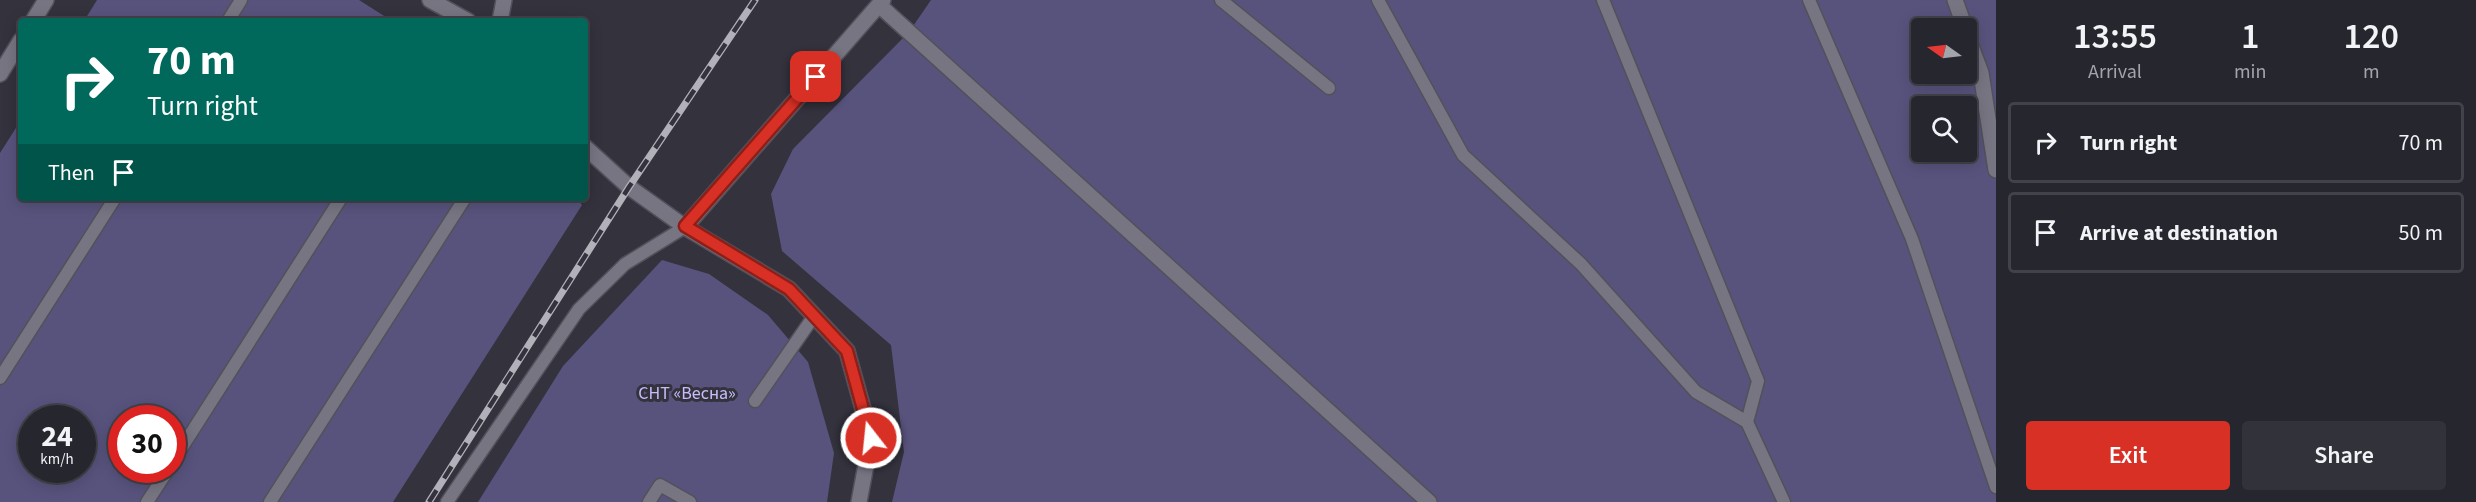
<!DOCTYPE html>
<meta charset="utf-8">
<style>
:root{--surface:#26262e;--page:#32323a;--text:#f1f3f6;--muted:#a4a5aa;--line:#42434a;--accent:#d93025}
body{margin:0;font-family:"Source Sans 3",sans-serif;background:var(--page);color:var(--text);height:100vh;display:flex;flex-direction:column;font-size:22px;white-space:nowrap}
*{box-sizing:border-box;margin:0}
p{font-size:20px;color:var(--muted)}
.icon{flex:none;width:33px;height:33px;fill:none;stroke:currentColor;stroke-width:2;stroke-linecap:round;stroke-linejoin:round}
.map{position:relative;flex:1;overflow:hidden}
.panel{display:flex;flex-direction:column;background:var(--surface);width:480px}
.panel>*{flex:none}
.hud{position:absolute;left:18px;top:18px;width:570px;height:183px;border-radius:6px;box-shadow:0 3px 15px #0003,0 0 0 2px var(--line);background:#00695c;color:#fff;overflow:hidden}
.needle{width:39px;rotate:284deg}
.tools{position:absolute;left:1911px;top:18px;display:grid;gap:12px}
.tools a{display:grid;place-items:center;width:66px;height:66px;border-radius:6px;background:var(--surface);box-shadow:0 3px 15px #0003,0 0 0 2px var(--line);font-size:30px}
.speed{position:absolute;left:18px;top:405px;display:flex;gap:12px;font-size:30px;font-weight:700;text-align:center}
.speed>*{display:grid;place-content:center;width:78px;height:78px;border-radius:50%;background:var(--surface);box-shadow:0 3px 15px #0003,0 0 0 2px var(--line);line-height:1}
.speed small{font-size:15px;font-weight:400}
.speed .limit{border:9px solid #d22;background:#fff;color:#111}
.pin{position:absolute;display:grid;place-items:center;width:51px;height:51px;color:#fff;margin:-26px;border-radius:12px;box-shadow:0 3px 9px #0006}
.me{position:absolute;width:66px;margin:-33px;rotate:344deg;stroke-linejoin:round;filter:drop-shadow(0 0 4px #0008)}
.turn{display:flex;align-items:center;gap:21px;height:126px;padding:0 30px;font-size:27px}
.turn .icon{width:78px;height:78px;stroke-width:2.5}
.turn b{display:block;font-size:42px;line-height:51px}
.then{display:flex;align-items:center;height:57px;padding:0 30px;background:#0003;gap:12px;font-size:22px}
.eta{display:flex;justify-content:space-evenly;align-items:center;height:102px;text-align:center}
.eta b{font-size:36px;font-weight:600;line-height:42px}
.cta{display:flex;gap:12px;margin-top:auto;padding:12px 30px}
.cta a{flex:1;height:69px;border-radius:6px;background:var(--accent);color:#fff;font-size:24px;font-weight:600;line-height:69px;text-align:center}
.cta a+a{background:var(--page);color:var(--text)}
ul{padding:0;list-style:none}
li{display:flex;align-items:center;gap:18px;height:81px;margin:0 12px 9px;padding:0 18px;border:3px solid var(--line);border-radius:6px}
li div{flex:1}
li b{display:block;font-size:22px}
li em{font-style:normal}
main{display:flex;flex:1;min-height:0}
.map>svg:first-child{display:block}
.green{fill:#58537d;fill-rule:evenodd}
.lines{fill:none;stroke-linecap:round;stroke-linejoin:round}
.lane-casing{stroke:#52515a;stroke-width:15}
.street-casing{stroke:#52515a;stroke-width:18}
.lane{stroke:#777582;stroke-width:12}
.street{stroke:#777582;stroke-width:15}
.rail-casing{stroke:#b2b1b9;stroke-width:7}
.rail{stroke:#33323d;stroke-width:4.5;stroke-dasharray:14;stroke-linecap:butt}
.route-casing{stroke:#8d1f18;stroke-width:15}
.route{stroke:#d93025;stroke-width:10}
.labels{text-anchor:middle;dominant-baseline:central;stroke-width:6;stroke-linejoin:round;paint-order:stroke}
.park-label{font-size:18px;fill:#c5befb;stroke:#33323d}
</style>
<main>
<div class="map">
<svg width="1996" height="502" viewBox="0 0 1996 502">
<rect width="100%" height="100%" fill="#33323d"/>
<g class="green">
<polygon points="97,0 359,0 392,21 84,21"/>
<path d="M931 0H1996V502H892L904 452 891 345 782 251 771 194 793 149 909 32ZM1922 28H1966V74H1922ZM1922 106H1966V152H1922Z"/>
<path d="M21 120V198H577L582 205 393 502H0V153ZM32 418H82V470H32ZM122 418H172V470H122Z"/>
<polygon points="662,260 709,274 768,315 808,362 834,453 827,502 478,502 563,366"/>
</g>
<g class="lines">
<defs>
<g id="lane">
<polyline points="1221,0 1329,88"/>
<polyline points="1378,0 1463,155 1581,264 1696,392 1747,422 1784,502"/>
<polyline points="1603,0 1758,381 1747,422"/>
<polyline points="1809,0 1912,239 1996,487"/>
<polyline points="228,21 241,0"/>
<polyline points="0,378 115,198"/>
<polyline points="755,401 814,316"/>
<polyline points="172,463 341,198"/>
<polyline points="147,502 168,470"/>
<polyline points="270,502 465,198"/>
<polyline points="447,502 579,309 625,264 685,227"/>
<polyline points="649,502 660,485 690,502"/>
</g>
<g id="street">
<polyline points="430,0 468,21"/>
<polyline points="1955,0 1965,28"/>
<polyline points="879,5 1429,502"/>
<polyline points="33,21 46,0"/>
<polyline points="500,21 504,0"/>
<polyline points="1966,33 1981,73 1996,170"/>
<polyline points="0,74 21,40"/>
<polyline points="585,147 629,187 685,227 789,289 847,351 871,438 859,502"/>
<polyline points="685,227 883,0"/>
</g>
</defs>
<use href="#lane" class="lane-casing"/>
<use href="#street" class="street-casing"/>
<use href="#lane" class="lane"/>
<use href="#street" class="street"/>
<defs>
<polyline id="rail" points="429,502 629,187 755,0"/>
</defs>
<use href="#rail" class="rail-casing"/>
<use href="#rail" class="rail"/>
</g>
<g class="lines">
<defs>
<polyline id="route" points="816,77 685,226 789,289 847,351 871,438"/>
</defs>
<use href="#route" class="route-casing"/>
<use href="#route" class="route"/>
</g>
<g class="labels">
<g class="park-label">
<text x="687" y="393">СНТ «Весна»</text>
</g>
</g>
</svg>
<div class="tools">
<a><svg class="needle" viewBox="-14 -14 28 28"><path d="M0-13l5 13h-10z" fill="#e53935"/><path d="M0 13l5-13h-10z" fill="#a4a5aa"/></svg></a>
<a><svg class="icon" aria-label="search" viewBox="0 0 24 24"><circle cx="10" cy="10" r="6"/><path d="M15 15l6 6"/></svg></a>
</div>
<div class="speed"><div>24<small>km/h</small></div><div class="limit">30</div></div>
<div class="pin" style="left:816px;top:77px;background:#d93025"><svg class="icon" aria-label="arrive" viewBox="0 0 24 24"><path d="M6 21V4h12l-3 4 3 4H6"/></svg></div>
<svg class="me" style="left:871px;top:438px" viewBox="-20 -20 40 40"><circle r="17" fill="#d93025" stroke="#fff" stroke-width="3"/><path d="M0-11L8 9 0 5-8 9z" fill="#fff"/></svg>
<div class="hud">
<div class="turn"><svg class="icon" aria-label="right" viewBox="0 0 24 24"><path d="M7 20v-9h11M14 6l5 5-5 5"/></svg><div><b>70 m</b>Turn right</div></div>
<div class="then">Then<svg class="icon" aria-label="arrive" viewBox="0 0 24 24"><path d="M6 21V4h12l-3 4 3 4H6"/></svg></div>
</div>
</div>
<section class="panel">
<div class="eta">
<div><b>13:55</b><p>Arrival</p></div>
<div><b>1</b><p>min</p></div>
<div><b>120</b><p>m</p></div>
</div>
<ul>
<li><svg class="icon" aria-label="right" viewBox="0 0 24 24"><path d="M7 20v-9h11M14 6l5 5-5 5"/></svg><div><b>Turn right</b></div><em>70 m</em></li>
<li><svg class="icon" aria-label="arrive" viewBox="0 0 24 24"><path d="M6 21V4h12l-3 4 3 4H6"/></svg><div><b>Arrive at destination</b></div><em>50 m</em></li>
</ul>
<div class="cta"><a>Exit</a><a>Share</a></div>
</section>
</main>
